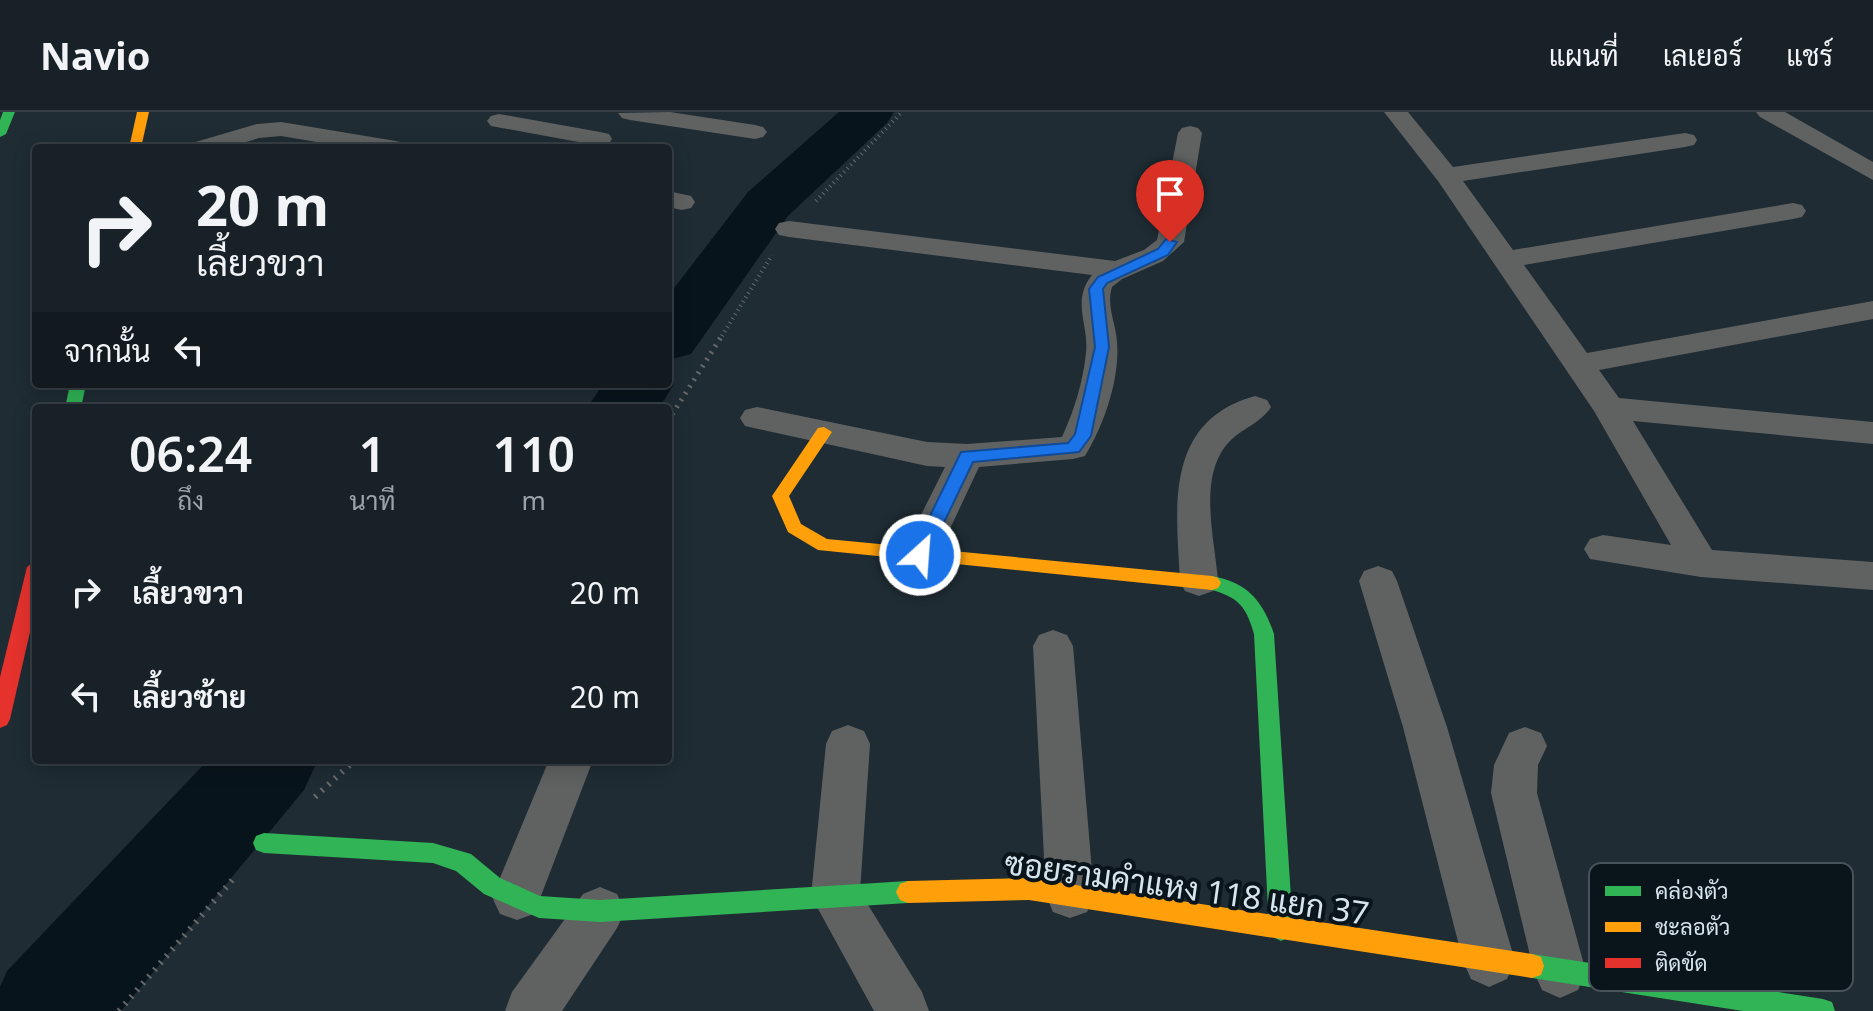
<!DOCTYPE html>
<html lang="th">
<meta charset="utf-8">
<style>
:root{--surface:#172127;--page:#242e33;--text:#f1f3f6;--muted:#9ea3a7;--line:#363e44}
body{margin:0;font-family:"Noto Sans",Sarabun,sans-serif;background:var(--page);color:var(--text);height:100vh;display:flex;flex-direction:column;font-size:30px;white-space:nowrap}
*{box-sizing:border-box;margin:0}
p{font-size:26px;color:var(--muted)}
.icon{flex:none;width:44px;height:44px;fill:none;stroke:currentColor;stroke-width:2;stroke-linecap:round;stroke-linejoin:round}
.map{position:relative;flex:1;overflow:hidden}
.side{position:absolute;left:32px;top:292px;width:640px;height:360px;display:flex;flex-direction:column;background:var(--surface);border-radius:8px;box-shadow:0 4px 20px #0003,0 0 0 2px var(--line)}
.side>*{flex:none}
.top-card{position:absolute;left:32px;top:32px;width:640px;height:244px;border-radius:8px;box-shadow:0 4px 20px #0003,0 0 0 2px var(--line);background:#172127;color:var(--text);overflow:hidden}
.pin{position:absolute;display:grid;place-items:center;width:68px;height:68px;color:#fff;margin:-82px -34px;border-radius:50% 50% 50% 0;rotate:-45deg;box-shadow:0 0 8px #0007}
.pin .icon{rotate:45deg}
.me{position:absolute;width:88px;margin:-44px;rotate:26deg;stroke-linejoin:round;filter:drop-shadow(0 0 6px #0008)}
.turn{display:flex;align-items:center;gap:28px;height:168px;padding:0 32px;font-size:36px}
.turn .icon{width:104px;height:104px;stroke-width:2.5}
.turn b{display:block;font-size:56px;line-height:68px}
.then{display:flex;align-items:center;height:76px;padding:0 32px;background:#0003;gap:16px;font-size:30px}
.eta{display:flex;justify-content:space-evenly;align-items:center;height:136px;text-align:center}
.eta b{font-size:48px;font-weight:600;line-height:56px}
ul{padding:0;list-style:none}
li{display:flex;align-items:center;gap:24px;height:104px;padding:0 32px}
li div{flex:1}
li b{display:block;font-size:30px}
li em{font-style:normal}
header{display:flex;align-items:center;gap:48px;box-sizing:border-box;height:112px;padding:0 40px;background:var(--surface);border-bottom:2px solid var(--line)}
header strong{font-size:38px}
nav{display:flex;gap:44px;margin-inline-start:auto;font-size:28px}
.map>svg:first-child{display:block}
.lines{fill:none;stroke-linecap:round;stroke-linejoin:round}
.river{fill:#08141c;fill-rule:evenodd}
.path-far2{stroke:#66686a;stroke-width:4;stroke-dasharray:1 4;stroke-linecap:butt}
.path-far1{stroke:#66686a;stroke-width:5;stroke-dasharray:2 6;stroke-linecap:butt}
.path{stroke:#66686a;stroke-width:6;stroke-dasharray:2 7;stroke-linecap:butt}
.street{fill:#606262;fill-rule:evenodd}
.fast{fill:#30b455;fill-rule:evenodd}
.slow{fill:#ff9f0a;fill-rule:evenodd}
.jam{fill:#e5322d;fill-rule:evenodd}
.route{fill:#1a73e8;stroke:#114b97;stroke-width:2}
.labels{text-anchor:middle;dominant-baseline:central;stroke-width:8;stroke-linejoin:round;paint-order:stroke}
.near-street-label{font-size:32px;fill:#d6e4ee;stroke:#0a141b}
.key{fill:#0a141b;stroke:#47525a;stroke-width:2}
.key-label{font-size:22px;fill:#d6e4ee}
</style>
<header>
<strong>Navio</strong>
<nav><a>แผนที่</a><a>เลเยอร์</a><a>แชร์</a></nav>
</header>
<div class="map">
<svg width="1873" height="899" viewBox="0 0 1873 899">
<rect width="100%" height="100%" fill="#1f2c34"/>
<g class="lines">
<g class="river">
<polygon points="839,0 894,0 887,11 788,104 691,242 668,248 668,184 748,80"/>
<polygon points="668,263 674,272 659,296 587,296 603,272 668,272"/>
<polygon points="208,648 318,648 304,678 121,899 0,899 0,875 7,859"/>
</g>
<g class="path-far2">
<polyline points="816,89 902,0"/>
<polyline points="722,224 772,143"/>
</g>
<polyline class="path-far1" points="668,309 723,222"/>
<g class="path">
<polyline points="315,685 355,648"/>
<polyline points="119,899 234,766"/>
</g>
<g class="street">
<polygon points="670,0 755,13 763,15 767,20 763,25 755,27 630,8 622,6 618,1"/>
<polygon points="1384,0 1408,0 1453,55 1685,21 1694,23 1697,28 1694,33 1685,35 1463,69 1513,138 1793,91 1802,93 1806,99 1802,105 1793,107 1524,153 1587,241 1873,189 1873,207 1599,258 1619,286 1873,310 1873,332 1633,309 1712,438 1873,450 1873,478 1701,465 1590,447 1584,437 1590,427 1603,423 1671,433 1594,299 1438,69"/>
<polygon points="1756,0 1785,0 1873,50 1873,68 1760,5"/>
<polygon points="499,2 600,20 609,22 612,27 609,32 600,34 491,14 487,9 491,4"/>
<polygon points="281,10 396,29 405,31 408,36 352,36 281,24 259,26 227,36 189,36 192,31 257,12"/>
<path d="M1190 14 1198 16 1202 21 1184 130 1163 149 1122 167 1112 175C1106 194 1116 211 1117 230 1120 267 1104 313 1085 344L1073 347 979 355 933 453 920 457 907 453 901 443 945 355 927 354 745 314 740 306 745 298 757 295 927 330 967 332 1062 325C1074 299 1083 270 1086 241 1089 212 1071 189 1092 163L789 125 779 123 775 117 779 111 789 109 1115 149 1144 138 1157 128 1178 21 1182 16Z"/>
<polygon points="668,79 691,84 695,90 691,96 682,98 668,95"/>
<path d="M1255 284 1267 288 1271 295C1261 311 1241 317 1229 330 1197 364 1215 428 1218 469L1213 479 1199 484 1185 479 1180 469C1176 396 1164 309 1255 284Z"/>
<polygon points="1378,454 1392,459 1397,469 1447,615 1515,849 1507,867 1489,875 1471,867 1463,849 1403,615 1359,469 1364,459"/>
<polygon points="1053,518 1067,523 1073,534 1094,783 1087,800 1070,806 1053,800 1046,783 1033,534 1039,523"/>
<polygon points="848,613 864,619 870,632 860,780 922,880 929,899 874,899 811,784 826,632 832,619"/>
<polygon points="1525,615 1541,621 1547,634 1538,653 1537,681 1586,860 1578,878 1560,886 1542,878 1534,860 1491,681 1494,653 1509,621"/>
<polygon points="549,648 593,648 534,802 517,808 500,802 492,785"/>
<polygon points="600,775 617,782 625,799 617,816 562,899 505,899 512,880 583,782"/>
</g>
<g class="fast">
<polygon points="3,0 15,0 6,22 0,25 0,8"/>
<polygon points="70,272 86,272 81,296 65,296"/>
<path d="M1212 464C1247 470 1263 489 1274 522L1293 817 1289 825 1281 829 1273 825 1269 817 1254 522C1245 490 1236 485 1206 476L1203 471 1206 466Z"/>
<polygon points="264,721 433,731 471,742 500,766 540,784 600,788 908,769 916,772 920,780 916,788 908,791 600,810 539,806 484,782 456,759 433,751 264,741 256,738 253,731 256,724"/>
<polygon points="1532,842 1823,887 1832,890 1835,899 1743,899 1532,866 1523,863 1520,854 1523,845"/>
</g>
<g class="slow">
<polygon points="137,0 149,0 141,36 129,36"/>
<polygon points="824,315 832,320 789,384 801,412 827,427 1212,464 1218,466 1221,471 1218,476 1212,478 818,438 788,420 772,384 818,316"/>
<polygon points="1029,766 1532,842 1541,845 1544,854 1541,863 1532,866 1029,788 908,791 900,788 896,780 900,772 908,769"/>
</g>
<polygon class="jam" points="36,448 36,494 10,607 7,613 0,616 0,565 27,455"/>
</g>
<polygon class="route" points="1166,127 1177,130 1168,143 1107,171 1103,177 1109,235 1091,324 1079,340 973,350 926,448 913,448 911,443 961,340 1068,331 1075,322 1095,235 1089,177 1098,165 1158,137"/>
<g class="labels">
<g class="near-street-label">
<text transform="translate(1187 775) rotate(8)">ซอยรามคำแหง 118 แยก 37</text>
</g>
</g>
<rect x="1589" y="751" width="264" height="128" rx="12" class="key"/>
<rect x="1605" y="774" width="36" height="10" fill="#30b455"/>
<rect x="1605" y="810" width="36" height="10" fill="#ff9f0a"/>
<rect x="1605" y="846" width="36" height="10" fill="#e5322d"/>
<g class="key-label">
<text x="1655" y="787">คล่องตัว</text>
<text x="1655" y="823">ชะลอตัว</text>
<text x="1655" y="859">ติดขัด</text>
</g>
</svg>
<div class="pin" style="left:1170px;top:130px;background:#d93025"><svg class="icon" aria-label="arrive" viewBox="0 0 24 24"><path d="M6 21V4h12l-3 4 3 4H6"/></svg></div>
<svg class="me" style="left:920px;top:443px" viewBox="-20 -20 40 40"><circle r="17" fill="#1a73e8" stroke="#fff" stroke-width="3"/><path d="M0-11L8 9 0 5-8 9z" fill="#fff"/></svg>
<div class="top-card">
<div class="turn"><svg class="icon" aria-label="right" viewBox="0 0 24 24"><path d="M7 20v-9h11M14 6l5 5-5 5"/></svg><div><b>20 m</b>เลี้ยวขวา</div></div>
<div class="then">จากนั้น<svg class="icon" aria-label="left" viewBox="0 0 24 24"><path d="M17 20v-9H6M10 6l-5 5 5 5"/></svg></div>
</div>
<section class="side">
<div class="eta">
<div><b>06:24</b><p>ถึง</p></div>
<div><b>1</b><p>นาที</p></div>
<div><b>110</b><p>m</p></div>
</div>
<ul>
<li><svg class="icon" aria-label="right" viewBox="0 0 24 24"><path d="M7 20v-9h11M14 6l5 5-5 5"/></svg><div><b>เลี้ยวขวา</b></div><em>20 m</em></li>
<li><svg class="icon" aria-label="left" viewBox="0 0 24 24"><path d="M17 20v-9H6M10 6l-5 5 5 5"/></svg><div><b>เลี้ยวซ้าย</b></div><em>20 m</em></li>
</ul>
</section>
</div>
